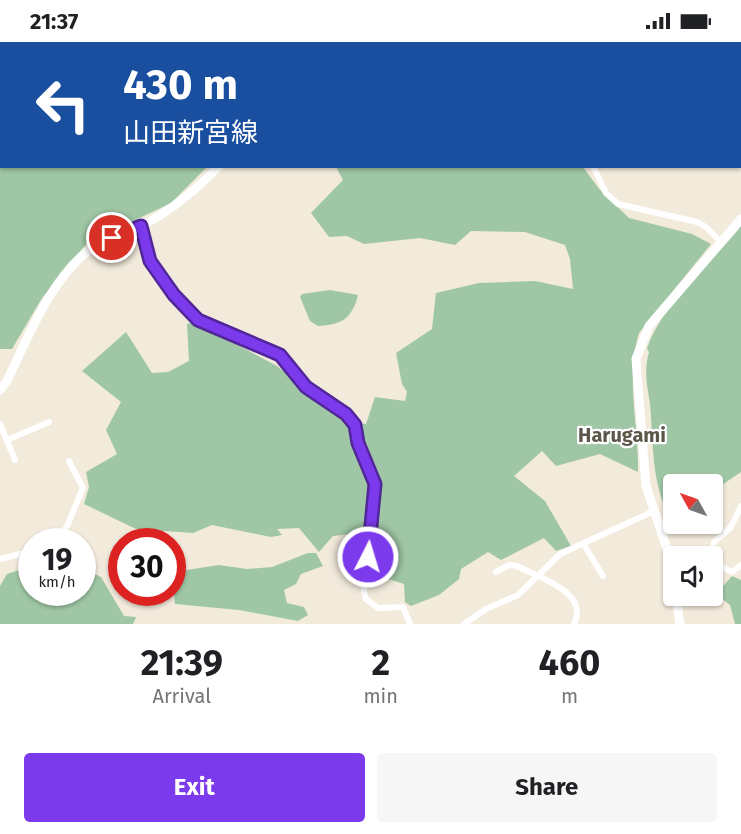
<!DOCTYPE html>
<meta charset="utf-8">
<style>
:root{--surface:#fff;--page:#f6f6f6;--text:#202124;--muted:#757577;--accent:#7c3aed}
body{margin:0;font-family:"Fira Sans","Noto Sans JP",sans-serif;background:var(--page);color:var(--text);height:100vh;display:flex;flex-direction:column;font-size:22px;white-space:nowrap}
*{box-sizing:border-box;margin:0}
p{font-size:20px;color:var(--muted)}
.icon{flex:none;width:33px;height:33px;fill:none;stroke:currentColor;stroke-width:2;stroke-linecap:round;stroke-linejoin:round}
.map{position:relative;height:582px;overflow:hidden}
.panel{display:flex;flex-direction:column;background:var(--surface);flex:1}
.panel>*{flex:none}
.banner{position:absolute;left:0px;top:0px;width:741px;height:126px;box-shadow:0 2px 4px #0004;background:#1a4fa0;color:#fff;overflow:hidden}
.needle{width:39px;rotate:310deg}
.buttons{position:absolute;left:663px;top:432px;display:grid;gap:12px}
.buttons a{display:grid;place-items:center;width:60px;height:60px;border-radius:6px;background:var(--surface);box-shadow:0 2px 4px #0004;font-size:30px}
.speed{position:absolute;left:18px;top:486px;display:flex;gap:12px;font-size:30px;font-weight:700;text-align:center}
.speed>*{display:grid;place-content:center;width:78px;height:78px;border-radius:50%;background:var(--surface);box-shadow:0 2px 4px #0004;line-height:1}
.speed small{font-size:15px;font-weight:400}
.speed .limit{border:9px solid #d22;background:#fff;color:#111}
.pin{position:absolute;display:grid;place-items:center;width:51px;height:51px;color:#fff;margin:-26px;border:3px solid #fff;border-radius:50%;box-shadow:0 2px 6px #0007}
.me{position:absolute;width:66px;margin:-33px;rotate:5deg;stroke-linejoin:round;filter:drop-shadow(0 0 4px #0008)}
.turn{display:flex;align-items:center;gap:21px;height:126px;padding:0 24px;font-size:27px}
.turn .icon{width:78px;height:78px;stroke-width:2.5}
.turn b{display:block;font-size:42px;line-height:51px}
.eta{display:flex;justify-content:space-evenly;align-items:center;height:102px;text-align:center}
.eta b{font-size:36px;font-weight:700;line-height:42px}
.action{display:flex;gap:12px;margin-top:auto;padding:12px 24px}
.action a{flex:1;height:69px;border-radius:6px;background:var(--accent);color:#fff;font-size:24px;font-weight:700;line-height:69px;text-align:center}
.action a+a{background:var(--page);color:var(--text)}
.status{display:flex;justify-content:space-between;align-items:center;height:42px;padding:0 30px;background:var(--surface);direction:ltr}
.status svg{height:16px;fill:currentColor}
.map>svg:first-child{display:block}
.green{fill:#9fc7a5}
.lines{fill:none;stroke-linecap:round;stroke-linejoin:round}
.street{stroke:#fff;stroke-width:6}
.secondary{stroke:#fff;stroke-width:9}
.route-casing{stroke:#51269a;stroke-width:15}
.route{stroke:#7c3aed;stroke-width:10}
.labels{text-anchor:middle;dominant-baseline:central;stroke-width:4.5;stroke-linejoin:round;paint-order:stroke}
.quarter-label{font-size:20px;font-weight:bold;fill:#5d574a;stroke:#fff}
</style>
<div class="status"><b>21:37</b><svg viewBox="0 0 49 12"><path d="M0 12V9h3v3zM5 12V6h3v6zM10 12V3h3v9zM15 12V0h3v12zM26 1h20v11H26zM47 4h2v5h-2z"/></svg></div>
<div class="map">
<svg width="741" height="582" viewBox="0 0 741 582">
<rect width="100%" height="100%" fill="#f2eadb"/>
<g class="green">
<polygon points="0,0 261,1 2,2 2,124 207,125 171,161 87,201 42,256 12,307 0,307"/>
<polygon points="364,0 738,0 737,2"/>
<path d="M336 125H583L600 148 629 176 692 192 711 202 639 291C625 336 639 383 638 430L600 412 556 424 542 409 514 434 545 459 571 504 556 509 544 496 501 518 488 510 461 527 459 537 439 553 411 564 405 560 404 542 373 532 380 507V493L365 490 333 494 319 510 299 486 277 487 282 493 271 495 212 483 193 491 136 487 84 462 89 445 86 430 117 412 106 388 121 360 82 329 126 290 152 331 168 330 189 319 187 282 194 280 277 324 346 380 366 382 375 355 405 359 407 350 402 342 396 311 432 287 436 251 479 241 535 239 573 247 570 217 565 203 525 190 471 189 455 203 420 196 364 202 347 194 329 195 311 171 343 138Z"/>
<path d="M741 184V430L713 449 712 442H674L673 473 667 470C653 440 653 407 651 374 650 349 642 336 649 310L647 307C659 266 714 218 741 184Z"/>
<path d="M330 248 358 253C352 277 341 283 318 284L310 279 300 255 302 252Z"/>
<polygon points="308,511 316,511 323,524 301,532 296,542 284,548 287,561 304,565 308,573 298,579 239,568 175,562 173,539 180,529 219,523 247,527 272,525"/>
<polygon points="31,524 32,550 82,550 83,526 101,535 124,574 136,575 133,582 0,582 0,544 7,532"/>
<polygon points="732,534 741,538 741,582 735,582 730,563 716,552"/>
</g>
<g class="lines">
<g class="street">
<polyline points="621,0 624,2"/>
<polyline points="687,0 690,2"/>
<polyline points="542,2 547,0"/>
<polyline points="635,2 637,0"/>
<polyline points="719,2 720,0"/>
<polyline points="593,124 606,151 618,162 697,180 706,185 721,200"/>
<polyline points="141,184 150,219 174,253 197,278 280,313 306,345 346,372 355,383 359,401 375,442 364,550 366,557 378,566 403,565 410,582"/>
<polyline points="0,382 15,418"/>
<polyline points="7,398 49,380"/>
<polyline points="56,500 67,484 83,446 69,419"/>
<polyline points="584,503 603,534"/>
<polyline points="710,514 714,500 731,485 741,464"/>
<polyline points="0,517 32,509"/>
<polyline points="712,520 732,530 741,523"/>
<path d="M496 530 509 523 517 524C539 536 590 550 574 582"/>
<polyline points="464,582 486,567 518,553 560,512 654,469"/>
</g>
<g class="secondary">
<polyline points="336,2 337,0"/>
<path d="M0 348 7 339C28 295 52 234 93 205 107 196 124 191 139 185 170 170 195 149 219 124"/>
<polyline points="674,540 667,507 646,444 636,317 649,284 741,177"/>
<polyline points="676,554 680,582"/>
</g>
</g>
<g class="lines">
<defs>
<polyline id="route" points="112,196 141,184 150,219 174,253 198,278 280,313 306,345 346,372 355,383 358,401 375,442 368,515"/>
</defs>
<use href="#route" class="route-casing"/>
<use href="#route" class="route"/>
</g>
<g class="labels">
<g class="quarter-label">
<text x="622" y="393">Harugami</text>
</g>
</g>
</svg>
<div class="buttons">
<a><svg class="needle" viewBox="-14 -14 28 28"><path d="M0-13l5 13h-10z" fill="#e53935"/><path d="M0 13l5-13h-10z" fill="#757577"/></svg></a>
<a><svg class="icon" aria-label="sound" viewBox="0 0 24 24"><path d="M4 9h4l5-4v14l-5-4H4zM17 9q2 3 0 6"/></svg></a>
</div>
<div class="speed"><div>19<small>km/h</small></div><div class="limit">30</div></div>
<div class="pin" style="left:112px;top:196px;background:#d93025"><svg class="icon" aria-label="arrive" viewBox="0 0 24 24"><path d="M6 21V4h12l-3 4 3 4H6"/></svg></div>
<svg class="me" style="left:368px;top:515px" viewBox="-20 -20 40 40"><circle r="17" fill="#7c3aed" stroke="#fff" stroke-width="3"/><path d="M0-11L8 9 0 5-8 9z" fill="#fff"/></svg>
<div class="banner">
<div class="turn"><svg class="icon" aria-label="left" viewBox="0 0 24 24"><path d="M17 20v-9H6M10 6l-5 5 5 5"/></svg><div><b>430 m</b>山田新宮線</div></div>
</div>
</div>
<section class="panel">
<div class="eta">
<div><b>21:39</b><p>Arrival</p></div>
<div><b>2</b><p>min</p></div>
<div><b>460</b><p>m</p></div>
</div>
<div class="action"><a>Exit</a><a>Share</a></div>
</section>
